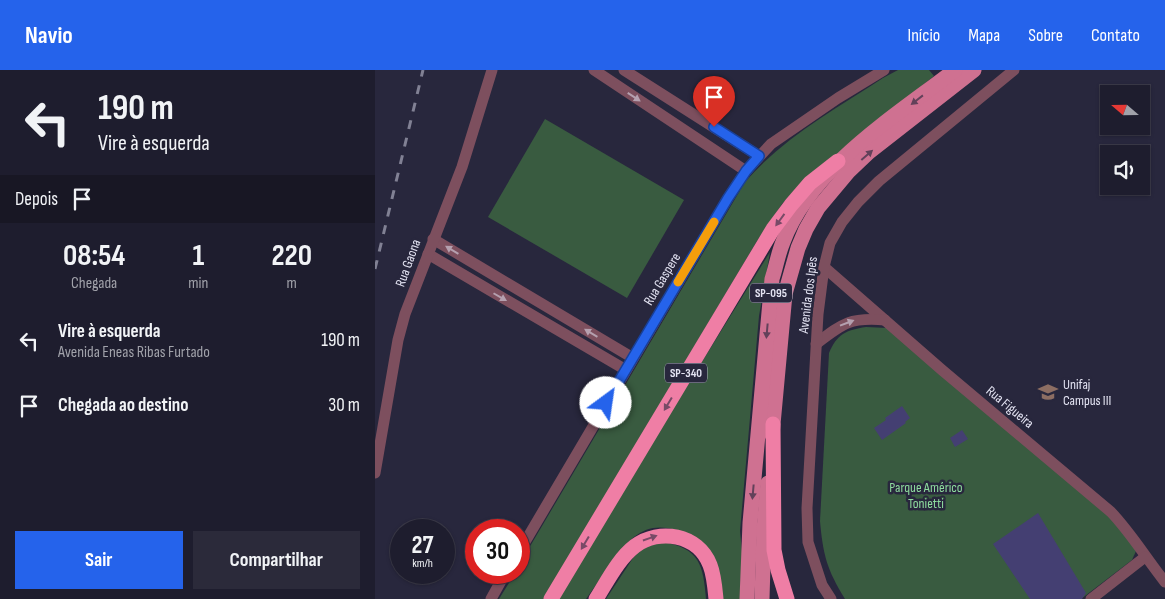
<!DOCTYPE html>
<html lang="pt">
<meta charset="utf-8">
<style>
:root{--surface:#1e1d2e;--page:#2b2a3a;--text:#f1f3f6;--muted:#a1a2aa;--line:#3c3b4a;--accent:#2563eb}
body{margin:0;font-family:"Sofia Sans Condensed",sans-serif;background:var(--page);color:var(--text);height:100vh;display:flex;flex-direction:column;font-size:19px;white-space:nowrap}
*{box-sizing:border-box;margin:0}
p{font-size:16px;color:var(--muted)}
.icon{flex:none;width:28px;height:28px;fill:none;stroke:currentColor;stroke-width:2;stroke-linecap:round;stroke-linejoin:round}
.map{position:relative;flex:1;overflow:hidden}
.sheet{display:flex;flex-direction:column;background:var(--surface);width:375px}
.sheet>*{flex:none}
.top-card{background:#1e1d2e;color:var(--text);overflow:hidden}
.needle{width:32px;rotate:290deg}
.controls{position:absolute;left:725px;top:15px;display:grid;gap:10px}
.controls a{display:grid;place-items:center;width:50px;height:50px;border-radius:0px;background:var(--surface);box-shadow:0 1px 4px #0004,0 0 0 1px var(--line);font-size:25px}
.speed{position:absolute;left:15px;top:449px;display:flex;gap:10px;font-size:25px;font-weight:700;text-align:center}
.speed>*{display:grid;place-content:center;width:65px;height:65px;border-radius:50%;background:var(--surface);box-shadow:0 1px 4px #0004,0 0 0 1px var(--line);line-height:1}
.speed small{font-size:12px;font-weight:400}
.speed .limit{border:8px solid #d22;background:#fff;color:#111}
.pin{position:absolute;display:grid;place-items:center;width:42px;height:42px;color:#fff;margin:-51px -21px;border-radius:50% 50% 50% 0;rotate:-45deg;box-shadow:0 0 5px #0007}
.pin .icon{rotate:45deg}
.me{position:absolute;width:55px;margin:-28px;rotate:31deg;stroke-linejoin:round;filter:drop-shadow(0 0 4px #0008)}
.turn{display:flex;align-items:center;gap:18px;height:105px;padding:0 15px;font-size:22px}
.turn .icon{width:65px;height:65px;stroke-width:2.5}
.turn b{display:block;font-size:35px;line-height:42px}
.then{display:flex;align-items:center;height:48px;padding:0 15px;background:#0003;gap:10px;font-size:19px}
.eta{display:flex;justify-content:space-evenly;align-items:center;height:85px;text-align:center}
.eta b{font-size:30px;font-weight:700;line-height:35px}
.action{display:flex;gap:10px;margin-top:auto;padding:10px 15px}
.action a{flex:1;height:58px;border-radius:0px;background:var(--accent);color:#fff;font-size:20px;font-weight:700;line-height:58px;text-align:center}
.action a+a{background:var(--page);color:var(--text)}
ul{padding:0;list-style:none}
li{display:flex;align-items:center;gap:15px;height:65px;padding:0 15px}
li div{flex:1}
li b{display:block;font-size:19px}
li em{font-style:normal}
header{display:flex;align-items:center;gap:30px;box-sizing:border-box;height:70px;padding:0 25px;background:var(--accent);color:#fff}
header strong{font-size:24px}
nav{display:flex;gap:28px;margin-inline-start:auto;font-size:18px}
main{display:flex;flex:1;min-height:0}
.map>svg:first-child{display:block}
.green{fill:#395b40}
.building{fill:#443f72}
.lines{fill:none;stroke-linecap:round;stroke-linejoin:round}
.street{stroke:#7d4f5e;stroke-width:11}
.primary{stroke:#cf7191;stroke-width:15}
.highway{stroke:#ef7ea5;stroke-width:15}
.rail{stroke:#818194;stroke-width:3;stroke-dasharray:9 9;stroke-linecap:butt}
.oneway{fill:#b5a0af}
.oneway2{fill:#62415a}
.oneway3{fill:#784a67}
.route-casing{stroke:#184099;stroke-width:12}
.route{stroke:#2563eb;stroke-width:9}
.slow{stroke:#f59e0b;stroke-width:9}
.labels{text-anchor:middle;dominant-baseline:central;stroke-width:5;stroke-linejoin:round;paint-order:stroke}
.shield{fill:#28273d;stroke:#ababbc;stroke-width:1}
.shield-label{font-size:12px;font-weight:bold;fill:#e3e3f2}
.street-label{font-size:14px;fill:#e3e3f2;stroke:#28273d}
.poi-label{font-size:14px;fill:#e3e3f2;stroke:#28273d;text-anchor:start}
.park-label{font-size:14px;fill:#8edc9e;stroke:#28273d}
</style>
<header>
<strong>Navio</strong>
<nav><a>Início</a><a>Mapa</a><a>Sobre</a><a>Contato</a></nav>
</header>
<main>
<section class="sheet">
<div class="top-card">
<div class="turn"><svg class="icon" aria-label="left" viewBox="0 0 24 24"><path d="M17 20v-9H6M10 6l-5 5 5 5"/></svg><div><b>190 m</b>Vire à esquerda</div></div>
<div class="then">Depois<svg class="icon" aria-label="arrive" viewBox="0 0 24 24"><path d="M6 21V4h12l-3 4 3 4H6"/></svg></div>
</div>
<div class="eta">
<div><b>08:54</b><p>Chegada</p></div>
<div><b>1</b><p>min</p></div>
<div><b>220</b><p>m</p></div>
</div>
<ul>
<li><svg class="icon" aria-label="left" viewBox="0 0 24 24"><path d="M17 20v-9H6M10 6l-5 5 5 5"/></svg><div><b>Vire à esquerda</b><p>Avenida Eneas Ribas Furtado</p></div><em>190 m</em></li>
<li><svg class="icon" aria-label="arrive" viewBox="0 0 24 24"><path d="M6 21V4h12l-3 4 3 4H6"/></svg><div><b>Chegada ao destino</b></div><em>30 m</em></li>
</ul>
<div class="action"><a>Sair</a><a>Compartilhar</a></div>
</section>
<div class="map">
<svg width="790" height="529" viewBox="0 0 790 529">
<rect width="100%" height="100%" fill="#28273d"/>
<g class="green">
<path d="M523 0H554L559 6 424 115 407 134 382 171 169 529H124L140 503 144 502V495L370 112C408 68 459 40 508 8Z"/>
<polygon points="170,49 309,130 252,228 113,147"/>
<path d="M395 182 384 246 365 461 367 482 365 529H347L318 466C277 448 260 459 236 494 228 506 219 517 211 529H182L250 416Z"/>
<path d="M491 257 512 258 742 450 761 481 757 490 706 529H470C452 500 448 485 445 451L454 283C462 264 471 260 491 257Z"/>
<path d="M287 472C325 478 328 495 331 529H231L258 488 267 478Z"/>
</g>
<g class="building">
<polygon points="527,336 535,348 530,352 531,353 507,370 499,358 511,350 510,348"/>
<polygon points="587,360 593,369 580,377 575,368"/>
<polygon points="663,443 711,523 707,529 655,529 618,474"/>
</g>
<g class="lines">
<g class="street">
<polyline points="219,0 371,101"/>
<polyline points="249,0 384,86"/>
<polyline points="58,169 258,288"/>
<polyline points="53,184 251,300"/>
<path d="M449 197 567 300 736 442C756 463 771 488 790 512"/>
<path d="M441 274C468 253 475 247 510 250"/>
<polyline points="0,403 23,270 30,244 87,97 117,0"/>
<polyline points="144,482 353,128 371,101 396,74 463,28 509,0"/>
<polyline points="116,529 131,502"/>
<polyline points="456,529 447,515 433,472 432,438 443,244 449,197 455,173 467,152 483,132 504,111 639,0"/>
<polyline points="716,529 770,487"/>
</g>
<g class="primary">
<polyline points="397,365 410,224 423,178 431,159 443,138 474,101 494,82 599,0"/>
<path d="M372 529 375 453 397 209C401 197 403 184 408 172 436 98 519 47 580 0"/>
<polyline points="387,529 389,460 393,413"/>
</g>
<g class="highway">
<polyline points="398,354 399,480 403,500 412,529"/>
<polyline points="176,529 398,159 416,135 435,113 463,91"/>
<path d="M221 529C232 512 243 489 260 476 284 458 323 464 335 495 339 505 340 518 341 529"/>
</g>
<polyline class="rail" points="0,199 48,0"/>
</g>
<defs><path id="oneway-solid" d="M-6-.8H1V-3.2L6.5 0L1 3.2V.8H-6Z" transform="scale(1.25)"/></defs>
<g class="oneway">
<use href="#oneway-solid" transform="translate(259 27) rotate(33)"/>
<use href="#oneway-solid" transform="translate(77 180) rotate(-149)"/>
<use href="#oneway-solid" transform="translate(125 227) rotate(30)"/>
<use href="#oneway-solid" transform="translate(472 253) rotate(-21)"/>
<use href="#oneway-solid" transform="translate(216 263) rotate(-149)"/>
</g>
<g class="oneway2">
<use href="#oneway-solid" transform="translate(542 30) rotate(142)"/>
<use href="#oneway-solid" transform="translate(492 85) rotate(-41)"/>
<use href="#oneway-solid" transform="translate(392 261) rotate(95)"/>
<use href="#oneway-solid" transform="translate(378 422) rotate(95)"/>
</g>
<g class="oneway3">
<use href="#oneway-solid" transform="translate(405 150) rotate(126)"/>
<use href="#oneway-solid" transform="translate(293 334) rotate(121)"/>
<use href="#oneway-solid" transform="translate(275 468) rotate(-19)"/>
<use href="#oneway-solid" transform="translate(210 473) rotate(121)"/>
</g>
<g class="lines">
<defs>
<polyline id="route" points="231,333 353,128 371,101 384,86 339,57"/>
</defs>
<use href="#route" class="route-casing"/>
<use href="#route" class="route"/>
<polyline class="slow" points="303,212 339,152"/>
</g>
<defs>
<symbol id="university-bare" viewBox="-9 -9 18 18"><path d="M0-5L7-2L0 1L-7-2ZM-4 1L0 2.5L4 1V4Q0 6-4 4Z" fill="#8d6e63" stroke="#28273d" stroke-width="2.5" paint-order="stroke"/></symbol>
</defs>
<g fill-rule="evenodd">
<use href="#university-bare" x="659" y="308" width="28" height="28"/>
</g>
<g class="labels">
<g class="shield">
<rect x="375" y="213.5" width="42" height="19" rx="4"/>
<rect x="290" y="293.5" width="42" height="19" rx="4"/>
</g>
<g class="shield-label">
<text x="396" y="223">SP-095</text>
<text x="311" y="303">SP-340</text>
</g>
<g class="street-label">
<text transform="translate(33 193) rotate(-70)">Rua Gaona</text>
<text transform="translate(287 209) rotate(-59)">Rua Gaspere</text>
<text transform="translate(433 225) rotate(-83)">Avenida dos Ipês</text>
<text transform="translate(635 337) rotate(40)">Rua Figueira</text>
</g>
<g class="poi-label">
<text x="688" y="314">Unifaj<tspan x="688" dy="16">Campus III</tspan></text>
</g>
<g class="park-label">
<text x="551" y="417">Parque Américo<tspan x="551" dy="16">Tonietti</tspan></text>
</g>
</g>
</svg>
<div class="controls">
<a><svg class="needle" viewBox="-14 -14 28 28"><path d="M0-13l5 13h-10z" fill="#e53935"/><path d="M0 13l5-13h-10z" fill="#a1a2aa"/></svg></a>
<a><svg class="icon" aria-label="sound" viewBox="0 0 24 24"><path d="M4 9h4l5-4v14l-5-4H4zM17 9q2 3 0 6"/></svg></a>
</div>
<div class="speed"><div>27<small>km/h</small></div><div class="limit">30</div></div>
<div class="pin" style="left:339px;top:57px;background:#d93025"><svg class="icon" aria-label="arrive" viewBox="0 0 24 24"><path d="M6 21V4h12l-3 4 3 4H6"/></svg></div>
<svg class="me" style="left:231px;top:333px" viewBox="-20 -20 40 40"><circle r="19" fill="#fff"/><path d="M0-13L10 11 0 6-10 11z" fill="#2563eb"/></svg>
</div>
</main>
